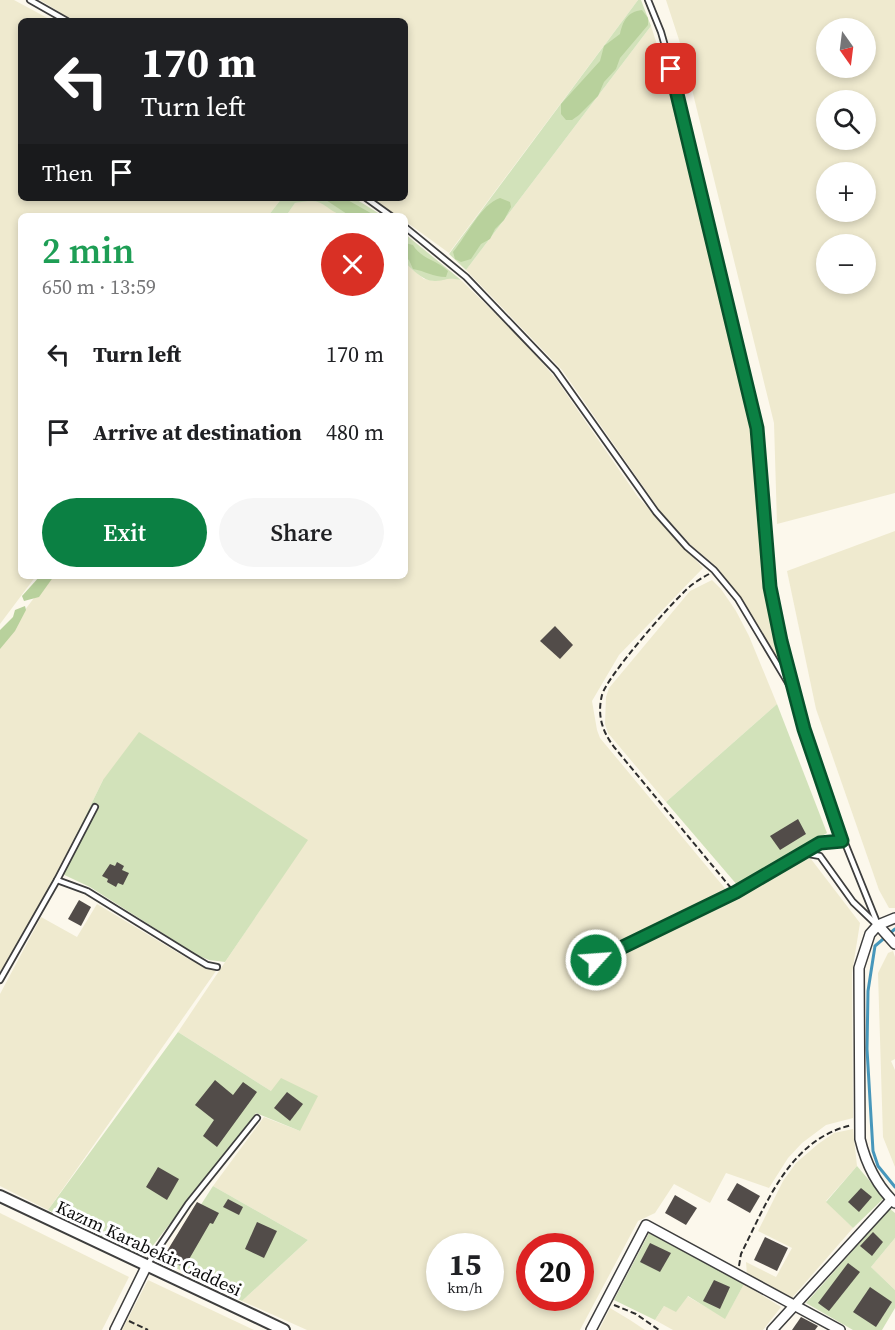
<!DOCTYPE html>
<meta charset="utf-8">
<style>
:root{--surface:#fff;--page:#f6f6f6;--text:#202124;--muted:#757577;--accent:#0b8043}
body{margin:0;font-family:"Source Serif 4",serif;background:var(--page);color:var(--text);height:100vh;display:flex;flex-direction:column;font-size:22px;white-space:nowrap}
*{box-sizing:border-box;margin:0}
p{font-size:20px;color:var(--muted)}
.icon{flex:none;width:33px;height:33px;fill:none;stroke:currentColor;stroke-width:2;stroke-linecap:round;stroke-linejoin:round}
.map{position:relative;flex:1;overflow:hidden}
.sheet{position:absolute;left:18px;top:213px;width:390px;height:366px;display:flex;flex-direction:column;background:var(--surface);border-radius:9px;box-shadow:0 3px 9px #0003}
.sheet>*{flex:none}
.guide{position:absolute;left:18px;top:18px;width:390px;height:183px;border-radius:9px;box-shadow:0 3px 9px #0003;background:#202124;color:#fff;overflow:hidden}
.needle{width:39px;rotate:166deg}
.tools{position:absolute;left:816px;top:18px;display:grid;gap:12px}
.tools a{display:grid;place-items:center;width:60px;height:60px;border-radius:50%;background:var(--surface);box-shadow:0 3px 9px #0003;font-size:30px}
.speed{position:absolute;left:426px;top:1233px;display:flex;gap:12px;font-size:30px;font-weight:700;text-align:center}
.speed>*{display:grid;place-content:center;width:78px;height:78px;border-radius:50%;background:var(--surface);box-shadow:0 3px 9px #0003;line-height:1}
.speed small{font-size:15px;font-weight:400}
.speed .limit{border:9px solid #d22;background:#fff;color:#111}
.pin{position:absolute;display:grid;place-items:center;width:51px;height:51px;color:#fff;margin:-26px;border-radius:12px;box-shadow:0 3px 9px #0006}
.me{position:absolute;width:66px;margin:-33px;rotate:64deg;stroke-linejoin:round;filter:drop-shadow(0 0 4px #0008)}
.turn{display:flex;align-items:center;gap:21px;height:126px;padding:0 24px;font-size:27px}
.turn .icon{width:78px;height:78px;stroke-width:2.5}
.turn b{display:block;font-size:42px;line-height:51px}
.then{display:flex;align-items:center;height:57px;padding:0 24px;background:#0003;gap:12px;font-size:22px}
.round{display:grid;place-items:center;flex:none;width:63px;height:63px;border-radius:32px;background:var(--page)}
.head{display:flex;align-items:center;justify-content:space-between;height:102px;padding:0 24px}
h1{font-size:36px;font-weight:600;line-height:45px;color:#1e9e55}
.action{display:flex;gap:12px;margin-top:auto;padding:12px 24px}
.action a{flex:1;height:69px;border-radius:36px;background:var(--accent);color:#fff;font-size:24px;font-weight:600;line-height:69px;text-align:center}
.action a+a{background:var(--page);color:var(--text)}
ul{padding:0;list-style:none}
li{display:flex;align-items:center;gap:18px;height:78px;padding:0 24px}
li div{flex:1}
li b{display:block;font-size:22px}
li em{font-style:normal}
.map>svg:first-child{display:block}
.farmland{fill:#efeacf;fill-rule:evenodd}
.green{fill:#d2e2ba}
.forest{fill:#b8d19c}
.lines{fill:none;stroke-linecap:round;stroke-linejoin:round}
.stream{stroke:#4797bb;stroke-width:3}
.building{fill:#524c49}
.service-casing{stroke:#3e3e3e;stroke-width:8}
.minor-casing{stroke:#3e3e3e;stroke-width:12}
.tertiary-casing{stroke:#3e3e3e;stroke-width:14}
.path{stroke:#2d2d2d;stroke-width:2;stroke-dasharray:6 3;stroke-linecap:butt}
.service{stroke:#fff;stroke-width:4.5}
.minor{stroke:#fff;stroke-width:9}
.tertiary{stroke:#fff;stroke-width:10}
.route-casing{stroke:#07532c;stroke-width:15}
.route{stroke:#0b8043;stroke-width:10}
.labels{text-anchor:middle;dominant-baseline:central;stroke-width:6;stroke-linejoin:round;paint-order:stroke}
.street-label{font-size:18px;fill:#0b0b0b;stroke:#fff}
</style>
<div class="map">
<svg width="895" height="1330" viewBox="0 0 895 1330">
<rect width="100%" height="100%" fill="#fcf8ec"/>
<g class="farmland">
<polygon points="0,0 14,0 53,21 21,21 21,198 282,198 268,216 21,216 21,576 36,576 0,624"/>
<polygon points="40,0 638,0 449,253 405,221 405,216 397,216 372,198 405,198 405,21 74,21"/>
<path d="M666 0H895V493L777 524 774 423 682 49ZM826 28H866V68H826ZM826 100H866V140H826ZM826 172H866V212H826ZM826 244H866V284H826Z"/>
<polygon points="651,26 674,97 750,408 757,444 766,586 784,671 741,599 717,567 692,546 661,512 562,370 466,270"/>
<polygon points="310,200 323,203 345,216 286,216 295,203"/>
<path d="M405 263 424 279 436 281 446 277 461 280 528 346 556 379 638 497 703 568 619 655 592 701 597 730 600 738 728 892 657 923 573 967 579 973 738 897 803 858 811 859 860 923 852 973 853 1118 826 1125 802 1143 788 1158 769 1188 726 1173 710 1203 674 1184 655 1213 638 1221 580 1330H307L242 1301 308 1240 213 1186 264 1117 300 1131 271 1091 178 1032 307 840 103 780 58 872 0 974V642L51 576H405ZM440 1246H490V1298H440ZM530 1246H580V1298H530Z"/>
<polygon points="895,531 895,908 889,908 879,890 816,709 787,571"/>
<polygon points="712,580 721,589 736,611 749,636 777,704 666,802 608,733 605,724 606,697 609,688 690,591"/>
<polygon points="97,904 190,960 216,971 48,1210 0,1186 0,994 41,917 77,937"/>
<polygon points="893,951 895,957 895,1059 891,1061 895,1070 895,1167 883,1137 878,973 888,953"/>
<polygon points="853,1129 857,1166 826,1201 853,1228 791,1299 747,1275 746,1262 776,1277 792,1248 758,1231 783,1181 796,1163 818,1144 834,1133"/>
<polygon points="0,1213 129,1277 102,1330 0,1330"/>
<polygon points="895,1238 895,1290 871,1267"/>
<polygon points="148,1280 254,1330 122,1330"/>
<polygon points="744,1284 781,1307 763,1330 673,1330 655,1320 664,1306 676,1311 687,1296 725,1318"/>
<polygon points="610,1308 630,1320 645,1330 599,1330"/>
</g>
<g class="green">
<polygon points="638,0 641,0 651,26 466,270 449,254"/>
<path d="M282 198H354L383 216C372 216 355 219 344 216 320 208 328 197 295 203L286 216H268Z"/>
<path d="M405 234 461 280C446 277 448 280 436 281 423 282 414 270 405 263Z"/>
<polygon points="777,704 827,833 738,886 666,802"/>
<polygon points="139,732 308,840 225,962 209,960 197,955 90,887 58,872 103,780"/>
<polygon points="178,1032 271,1091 281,1078 318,1096 300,1131 256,1113 144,1257 48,1210"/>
<polygon points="857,1166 884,1198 853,1228 826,1202"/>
<polygon points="213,1186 308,1240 242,1301 164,1262"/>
<polygon points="890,1209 895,1213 895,1238 871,1267 895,1290 895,1308 882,1330 853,1330 806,1303"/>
<polygon points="649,1233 744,1284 725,1319 688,1296 676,1312 664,1306 655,1320 614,1300"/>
</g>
<g class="forest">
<path d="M642 10 648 18V25L620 58 616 69 604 82 598 96 579 115 572 120H566L561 114V104L600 61 604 46 620 34C623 21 627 12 642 10Z"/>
<polygon points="323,198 344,198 376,216 350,216"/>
<path d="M500 198 510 202 511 207 504 220 495 229 490 239 481 244 471 259 461 262 455 259 453 252C466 237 481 204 500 198Z"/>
<path d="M405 243 413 245C421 259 437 260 448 271L446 277C433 277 425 271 413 269L409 260 405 257Z"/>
<polygon points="40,576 54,576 39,597 24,601 22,596"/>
<polygon points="25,606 26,610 15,631 0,649 0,630 13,617 15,610"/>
</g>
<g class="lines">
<polyline class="stream" points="895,929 875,946 868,991 867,1049 873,1151 878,1166 895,1187"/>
</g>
<g class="building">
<polygon points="555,626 573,645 560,659 540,641"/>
<polygon points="798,819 806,834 780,850 770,836"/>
<polygon points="117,862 124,866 122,870 129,873 123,885 118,883 116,887 107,882 108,879 102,876 110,864 115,866"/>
<polygon points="79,900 91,907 81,926 68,919"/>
<polygon points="215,1080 233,1095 243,1082 257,1092 217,1147 203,1136 214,1120 195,1105"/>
<polygon points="287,1092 303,1104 290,1121 274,1108"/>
<polygon points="158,1167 179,1179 167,1200 146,1187"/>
<polygon points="737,1183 760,1196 750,1213 727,1200"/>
<polygon points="861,1188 872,1197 859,1212 848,1202"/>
<polygon points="675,1195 697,1208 686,1225 665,1213"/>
<polygon points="228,1199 243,1207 239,1215 223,1207"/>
<polygon points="197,1202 219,1213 213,1224 210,1223 184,1268 164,1256"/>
<polygon points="257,1222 277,1231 264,1258 245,1249"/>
<polygon points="873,1232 883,1242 872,1256 860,1246"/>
<polygon points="765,1237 788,1248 777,1271 754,1260"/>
<polygon points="650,1243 671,1253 660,1272 640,1262"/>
<polygon points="848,1263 860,1272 829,1311 818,1303"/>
<polygon points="714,1280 730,1287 720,1309 703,1301"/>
<polygon points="870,1287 892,1302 876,1327 853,1312"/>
<polygon points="801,1317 818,1326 815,1330 792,1330"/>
</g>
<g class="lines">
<defs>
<g id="service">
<polyline points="30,0 67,21"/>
<polyline points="648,0 661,32 677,88 757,428 770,587 793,691 822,786 878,925"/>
<polyline points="366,198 391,216"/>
<polyline points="405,227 466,277 556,371 656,512 687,547 714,570 738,599 790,686"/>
<polyline points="803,853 820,856 853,902 876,924"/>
<polyline points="57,880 87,891 192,956 207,965 217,967"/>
<polyline points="576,969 736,893 821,843 842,841"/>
<polyline points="0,980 57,880 95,807"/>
<polyline points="147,1265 188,1204 257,1118"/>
</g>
<g id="minor">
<path d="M895 918 878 925 870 934 859 968 860 1139C866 1164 876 1185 895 1203"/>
<polyline points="878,925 895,944"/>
<polyline points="115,1330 147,1265"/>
<polyline points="591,1330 646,1225 840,1330"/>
<polyline points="772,1330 891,1200"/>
</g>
<polyline id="tertiary" points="0,1196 284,1330"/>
</defs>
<use href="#service" class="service-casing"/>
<use href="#minor" class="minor-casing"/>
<use href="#tertiary" class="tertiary-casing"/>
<g class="path">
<path d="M709 574C700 579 690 585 683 593 667 608 606 678 602 695 597 715 602 731 614 747L731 888"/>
<path d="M739 1266 741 1254C767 1202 790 1139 852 1125"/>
<polyline points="614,1305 636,1314 659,1330"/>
<polyline points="129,1321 148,1330"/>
</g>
<use href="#service" class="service"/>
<use href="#minor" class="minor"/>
<use href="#tertiary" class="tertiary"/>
</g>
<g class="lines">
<defs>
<polyline id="route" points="596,960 736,892 820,843 842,841 804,729 781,641 770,587 757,428 671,69"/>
</defs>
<use href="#route" class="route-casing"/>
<use href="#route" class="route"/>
</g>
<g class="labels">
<g class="street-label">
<text transform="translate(149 1248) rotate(25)">Kazım Karabekir Caddesi</text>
</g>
</g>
</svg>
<div class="tools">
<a><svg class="needle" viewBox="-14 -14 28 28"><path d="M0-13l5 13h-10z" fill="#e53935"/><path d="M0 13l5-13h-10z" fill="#757577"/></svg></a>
<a><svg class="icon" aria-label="search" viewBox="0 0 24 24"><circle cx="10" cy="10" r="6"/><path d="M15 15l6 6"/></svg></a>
<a>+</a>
<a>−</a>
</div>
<div class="speed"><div>15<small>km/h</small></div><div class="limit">20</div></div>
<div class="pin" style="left:671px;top:69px;background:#d93025"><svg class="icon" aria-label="arrive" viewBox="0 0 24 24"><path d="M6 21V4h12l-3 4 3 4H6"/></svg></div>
<svg class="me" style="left:596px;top:960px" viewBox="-20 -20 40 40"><circle r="17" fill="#0b8043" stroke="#fff" stroke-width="3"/><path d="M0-11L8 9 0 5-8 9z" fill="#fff"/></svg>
<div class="guide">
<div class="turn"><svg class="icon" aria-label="left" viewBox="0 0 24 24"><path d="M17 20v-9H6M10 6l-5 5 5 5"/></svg><div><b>170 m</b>Turn left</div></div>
<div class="then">Then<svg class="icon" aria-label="arrive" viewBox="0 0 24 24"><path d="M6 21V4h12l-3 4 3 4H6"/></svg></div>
</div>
<section class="sheet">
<div class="head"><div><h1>2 min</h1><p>650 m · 13:59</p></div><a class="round" style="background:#d93025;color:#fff"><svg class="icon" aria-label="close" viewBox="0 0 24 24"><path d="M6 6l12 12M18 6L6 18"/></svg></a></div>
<ul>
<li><svg class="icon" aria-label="left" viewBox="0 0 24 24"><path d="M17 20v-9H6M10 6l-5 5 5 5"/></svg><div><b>Turn left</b></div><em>170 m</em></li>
<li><svg class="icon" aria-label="arrive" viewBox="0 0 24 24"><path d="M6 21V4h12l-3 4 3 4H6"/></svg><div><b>Arrive at destination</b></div><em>480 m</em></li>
</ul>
<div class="action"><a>Exit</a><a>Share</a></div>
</section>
</div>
